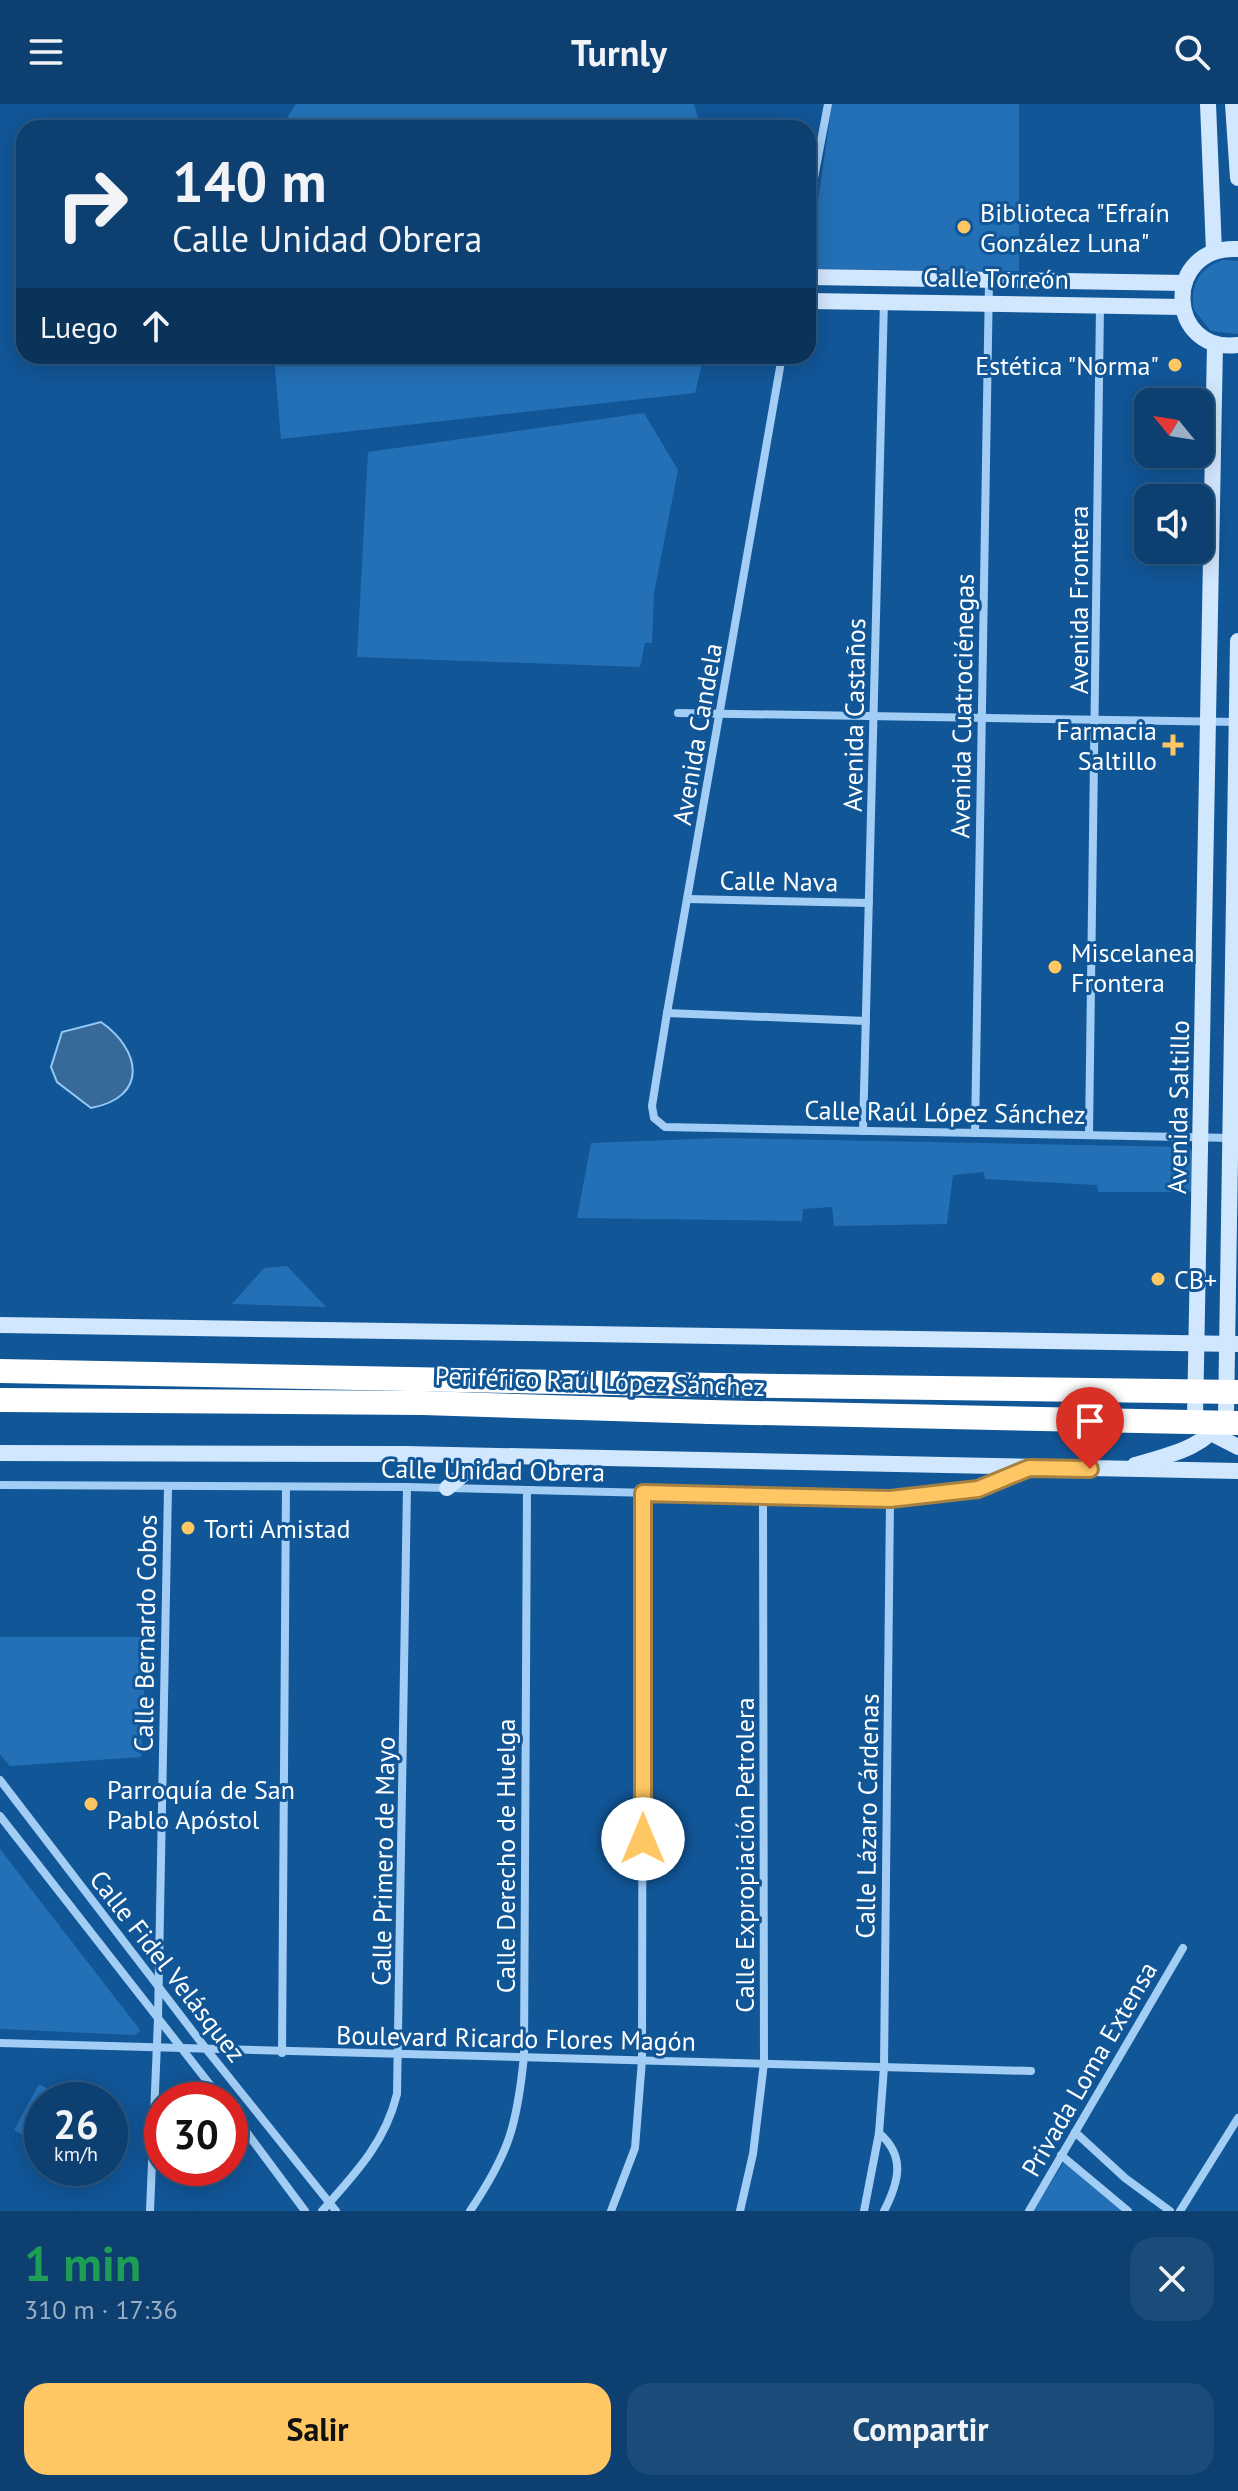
<!DOCTYPE html>
<html lang="es">
<meta charset="utf-8">
<style>
:root{--surface:#0d4071;--page:#1b4b79;--text:#f1f3f6;--muted:#9aafc3;--line:#2d5984;--accent:#ffc764}
body{margin:0;font-family:"PT Sans",sans-serif;background:var(--page);color:var(--text);height:100vh;display:flex;flex-direction:column;font-size:30px;white-space:nowrap}
*{box-sizing:border-box;margin:0}
p{font-size:26px;color:var(--muted)}
.icon{flex:none;width:44px;height:44px;fill:none;stroke:currentColor;stroke-width:2;stroke-linecap:round;stroke-linejoin:round}
.map{position:relative;height:2107px;overflow:hidden}
.panel{display:flex;flex-direction:column;background:var(--surface);flex:1}
.panel>*{flex:none}
.banner{position:absolute;left:16px;top:16px;width:800px;height:244px;border-radius:24px;box-shadow:0 4px 20px #0003,0 0 0 2px var(--line);background:#0d4071;color:var(--text);overflow:hidden}
.needle{width:52px;rotate:300deg}
.controls{position:absolute;left:1134px;top:284px;display:grid;gap:16px}
.controls a{display:grid;place-items:center;width:80px;height:80px;border-radius:16px;background:var(--surface);box-shadow:0 4px 20px #0003,0 0 0 2px var(--line);font-size:40px}
.speed{position:absolute;left:24px;top:1978px;display:flex;gap:16px;font-size:40px;font-weight:700;text-align:center}
.speed>*{display:grid;place-content:center;width:104px;height:104px;border-radius:50%;background:var(--surface);box-shadow:0 4px 20px #0003,0 0 0 2px var(--line);line-height:1}
.speed small{font-size:20px;font-weight:400}
.speed .limit{border:12px solid #d22;background:#fff;color:#111}
.pin{position:absolute;display:grid;place-items:center;width:68px;height:68px;color:#fff;margin:-82px -34px;border-radius:50% 50% 50% 0;rotate:-45deg;box-shadow:0 0 8px #0007}
.pin .icon{rotate:45deg}
.me{position:absolute;width:88px;margin:-44px;rotate:0deg;stroke-linejoin:round;filter:drop-shadow(0 0 6px #0008)}
.turn{display:flex;align-items:center;gap:28px;height:168px;padding:0 24px;font-size:36px}
.turn .icon{width:104px;height:104px;stroke-width:2.5}
.turn b{display:block;font-size:56px;line-height:68px}
.then{display:flex;align-items:center;height:76px;padding:0 24px;background:#0003;gap:16px;font-size:30px}
.round{display:grid;place-items:center;flex:none;width:84px;height:84px;border-radius:24px;background:var(--page)}
.headline{display:flex;align-items:center;justify-content:space-between;height:136px;padding:0 24px}
h1{font-size:48px;font-weight:800;line-height:60px;color:#1e9e55}
.button{display:flex;gap:16px;margin-top:auto;padding:16px 24px}
.button a{flex:1;height:92px;border-radius:24px;background:var(--accent);color:#111;font-size:32px;font-weight:800;line-height:92px;text-align:center}
.button a+a{background:var(--page);color:var(--text)}
header{display:flex;justify-content:space-between;align-items:center;height:104px;padding:0 24px;background:var(--surface);font-size:36px;font-weight:800}
.map>svg:first-child{display:block}
.green{fill:#2470b6}
.water{fill:#386a99;stroke:#93c9f7;stroke-width:2}
.lines{fill:none;stroke-linecap:round;stroke-linejoin:round}
.street{stroke:#a2cdf4;stroke-width:8}
.secondary{stroke:#d1e7fd;stroke-width:16}
.highway{stroke:#fff;stroke-width:24}
.highway-bridge{stroke:#fff;stroke-width:24}
.route-casing{stroke:#a68141;stroke-width:20}
.route{stroke:#ffc764;stroke-width:14}
.poi-dot{fill:#ffc764;stroke:#115697;stroke-width:3}
.labels{text-anchor:middle;dominant-baseline:central;stroke-width:6;stroke-linejoin:round;paint-order:stroke}
.poi-label{font-size:26px;fill:#fff;stroke:#115697;text-anchor:start}
.street-label{font-size:26px;fill:#fff;stroke:#115697}
</style>
<header><svg class="icon" aria-label="menu" viewBox="0 0 24 24"><path d="M4 6h16M4 12h16M4 18h16"/></svg>Turnly<svg class="icon" aria-label="search" viewBox="0 0 24 24"><circle cx="10" cy="10" r="6"/><path d="M15 15l6 6"/></svg></header>
<div class="map">
<svg width="1238" height="2107" viewBox="0 0 1238 2107">
<rect width="100%" height="100%" fill="#115697"/>
<g class="green">
<polygon points="296,0 694,0 701,24 280,24"/>
<polygon points="832,0 1019,0 1019,167 808,165"/>
<path d="M1223 156 1238 157V230L1211 227 1194 206C1189 182 1200 163 1223 156Z"/>
<polygon points="274,252 704,252 695,289 281,335"/>
<polygon points="644,309 678,366 654,489 652,539 645,539 640,563 357,553 368,348"/>
<polygon points="721,1034 1188,1043 1195,1049 1195,1088 1098,1088 1097,1081 985,1075 984,1068 953,1071 947,1120 834,1122 832,1103 803,1105 802,1117 577,1114 591,1039"/>
<polygon points="287,1162 326,1203 232,1200 264,1164"/>
<polygon points="0,1533 147,1533 141,1653 10,1662 0,1650"/>
<polygon points="0,1745 137,1922 140,1927 134,1931 0,1925"/>
<polygon points="39,1980 64,1994 42,1996 39,2040 14,2026"/>
<polygon points="1064,2058 1125,2107 1033,2107"/>
</g>
<path class="water" d="M101 918C141 946 149 993 91 1004L57 978 51 963 62 928Z"/>
<g class="lines">
<g class="street">
<polyline points="808,106 828,0"/>
<polyline points="782,252 667,909 652,1002 654,1014 665,1023 1233,1034"/>
<polyline points="678,609 1237,618"/>
<polyline points="688,795 869,799"/>
<polyline points="667,909 866,917"/>
<polyline points="863,1027 884,196"/>
<polyline points="975,1029 989,176"/>
<polyline points="1089,1031 1100,202"/>
<polyline points="0,1381 407,1383 890,1395 978,1385 1023,1367"/>
<polyline points="0,1676 207,1946 336,2107"/>
<polyline points="0,1712 222,1996"/>
<polyline points="0,1939 1031,1967"/>
<polyline points="282,1949 286,1383"/>
<polyline points="230,2006 305,2107"/>
<polyline points="1075,2028 1125,2074 1170,2107"/>
<path d="M879 2029C906 2052 899 2078 884 2107"/>
<polyline points="1061,2051 1128,2107"/>
<polyline points="150,2107 158,1915 168,1384"/>
<path d="M322 2107C355 2070 385 2039 397 1990L407 1383"/>
<path d="M470 2107C509 2049 517 2022 524 1952L527 1386"/>
<polyline points="611,2107 635,2044 642,1956 643,1389"/>
<polyline points="740,2107 753,2050 764,1959 763,1393"/>
<polyline points="864,2107 879,2029 884,1963 890,1395"/>
<polyline points="1029,2107 1183,1844"/>
<polyline points="1180,2107 1238,2014"/>
</g>
<g class="secondary">
<polyline points="1208,0 1214,147"/>
<polyline points="1233,0 1238,74"/>
<path d="M1238 145C1162 141 1166 250 1238 241"/>
<polyline points="808,173 1184,179"/>
<polyline points="808,197 1182,203"/>
<polyline points="1215,240 1195,1313 1205,1326 1238,1343"/>
<polyline points="0,1221 1238,1240"/>
<polyline points="0,1349 405,1350 1238,1367"/>
<path d="M1135 1361C1172 1350 1203 1345 1226 1312L1238 537"/>
<polyline points="447,1384 485,1352"/>
</g>
<g class="highway">
<polyline points="0,1267 715,1281"/>
<polyline points="0,1296 423,1299 709,1308"/>
</g>
<g class="highway-bridge">
<polyline points="715,1281 1238,1288"/>
<polyline points="709,1308 1238,1319"/>
</g>
</g>
<g class="lines">
<defs>
<polyline id="route" points="643,1735 643,1389 890,1395 978,1385 1029,1364 1090,1365"/>
</defs>
<use href="#route" class="route-casing"/>
<use href="#route" class="route"/>
</g>
<g class="poi-dot">
<circle cx="964" cy="123" r="8"/>
<circle cx="1175" cy="261" r="8"/>
<path d="M1169 629h8v8h8v8h-8v8h-8v-8h-8v-8h8z"/>
<circle cx="1055" cy="863" r="8"/>
<circle cx="1158" cy="1175" r="8"/>
<circle cx="188" cy="1424" r="8"/>
<circle cx="91" cy="1700" r="8"/>
</g>
<g class="labels">
<g class="poi-label">
<text x="980" y="108">Biblioteca "Efraín<tspan x="980" dy="30">González Luna"</tspan></text>
<text x="1159" y="261" text-anchor="end">Estética "Norma"</text>
<text x="1157" y="626" text-anchor="end">Farmacia<tspan x="1157" dy="30">Saltillo</tspan></text>
<text x="1071" y="848">Miscelanea<tspan x="1071" dy="30">Frontera</tspan></text>
<text x="1174" y="1175">CB+</text>
<text x="204" y="1424">Torti Amistad</text>
<text x="107" y="1685">Parroquía de San<tspan x="107" dy="30">Pablo Apóstol</tspan></text>
</g>
<g class="street-label">
<text transform="translate(996 174) rotate(1)">Calle Torreón</text>
<text transform="translate(1078 496) rotate(-90)">Avenida Frontera</text>
<text transform="translate(962 602) rotate(-89)">Avenida Cuatrociénegas</text>
<text transform="translate(854 611) rotate(-89)">Avenida Castaños</text>
<text transform="translate(697 630) rotate(-80)">Avenida Candela</text>
<text transform="translate(779 777) rotate(1)">Calle Nava</text>
<text transform="translate(1178 1003) rotate(-89)">Avenida Saltillo</text>
<text transform="translate(945 1008) rotate(1)">Calle Raúl López Sánchez</text>
<text transform="translate(600 1277) rotate(2)">Periférico Raúl López Sánchez</text>
<text transform="translate(493 1366) rotate(1)">Calle Unidad Obrera</text>
<text transform="translate(145 1529) rotate(-89)">Calle Bernardo Cobos</text>
<text transform="translate(867 1712) rotate(-89)">Calle Lázaro Cárdenas</text>
<text transform="translate(744 1751) rotate(-90)">Calle Expropiación Petrolera</text>
<text transform="translate(505 1752) rotate(-90)">Calle Derecho de Huelga</text>
<text transform="translate(383 1757) rotate(-89)">Calle Primero de Mayo</text>
<text transform="translate(168 1862) rotate(52)">Calle Fidel Velásquez</text>
<text transform="translate(516 1934) rotate(1)">Boulevard Ricardo Flores Magón</text>
<text transform="translate(1089 1965) rotate(-60)">Privada Loma Extensa</text>
</g>
</g>
</svg>
<div class="controls">
<a><svg class="needle" viewBox="-14 -14 28 28"><path d="M0-13l5 13h-10z" fill="#e53935"/><path d="M0 13l5-13h-10z" fill="#9aafc3"/></svg></a>
<a><svg class="icon" aria-label="sound" viewBox="0 0 24 24"><path d="M4 9h4l5-4v14l-5-4H4zM17 9q2 3 0 6"/></svg></a>
</div>
<div class="speed"><div>26<small>km/h</small></div><div class="limit">30</div></div>
<div class="pin" style="left:1090px;top:1365px;background:#d93025"><svg class="icon" aria-label="arrive" viewBox="0 0 24 24"><path d="M6 21V4h12l-3 4 3 4H6"/></svg></div>
<svg class="me" style="left:643px;top:1735px" viewBox="-20 -20 40 40"><circle r="19" fill="#fff"/><path d="M0-13L10 11 0 6-10 11z" fill="#ffc764"/></svg>
<div class="banner">
<div class="turn"><svg class="icon" aria-label="right" viewBox="0 0 24 24"><path d="M7 20v-9h11M14 6l5 5-5 5"/></svg><div><b>140 m</b>Calle Unidad Obrera</div></div>
<div class="then">Luego<svg class="icon" aria-label="ahead" viewBox="0 0 24 24"><path d="M12 20V5M6 11l6-6 6 6"/></svg></div>
</div>
</div>
<section class="panel">
<div class="headline"><div><h1>1 min</h1><p>310 m · 17:36</p></div><a class="round"><svg class="icon" aria-label="close" viewBox="0 0 24 24"><path d="M6 6l12 12M18 6L6 18"/></svg></a></div>
<div class="button"><a>Salir</a><a>Compartir</a></div>
</section>
